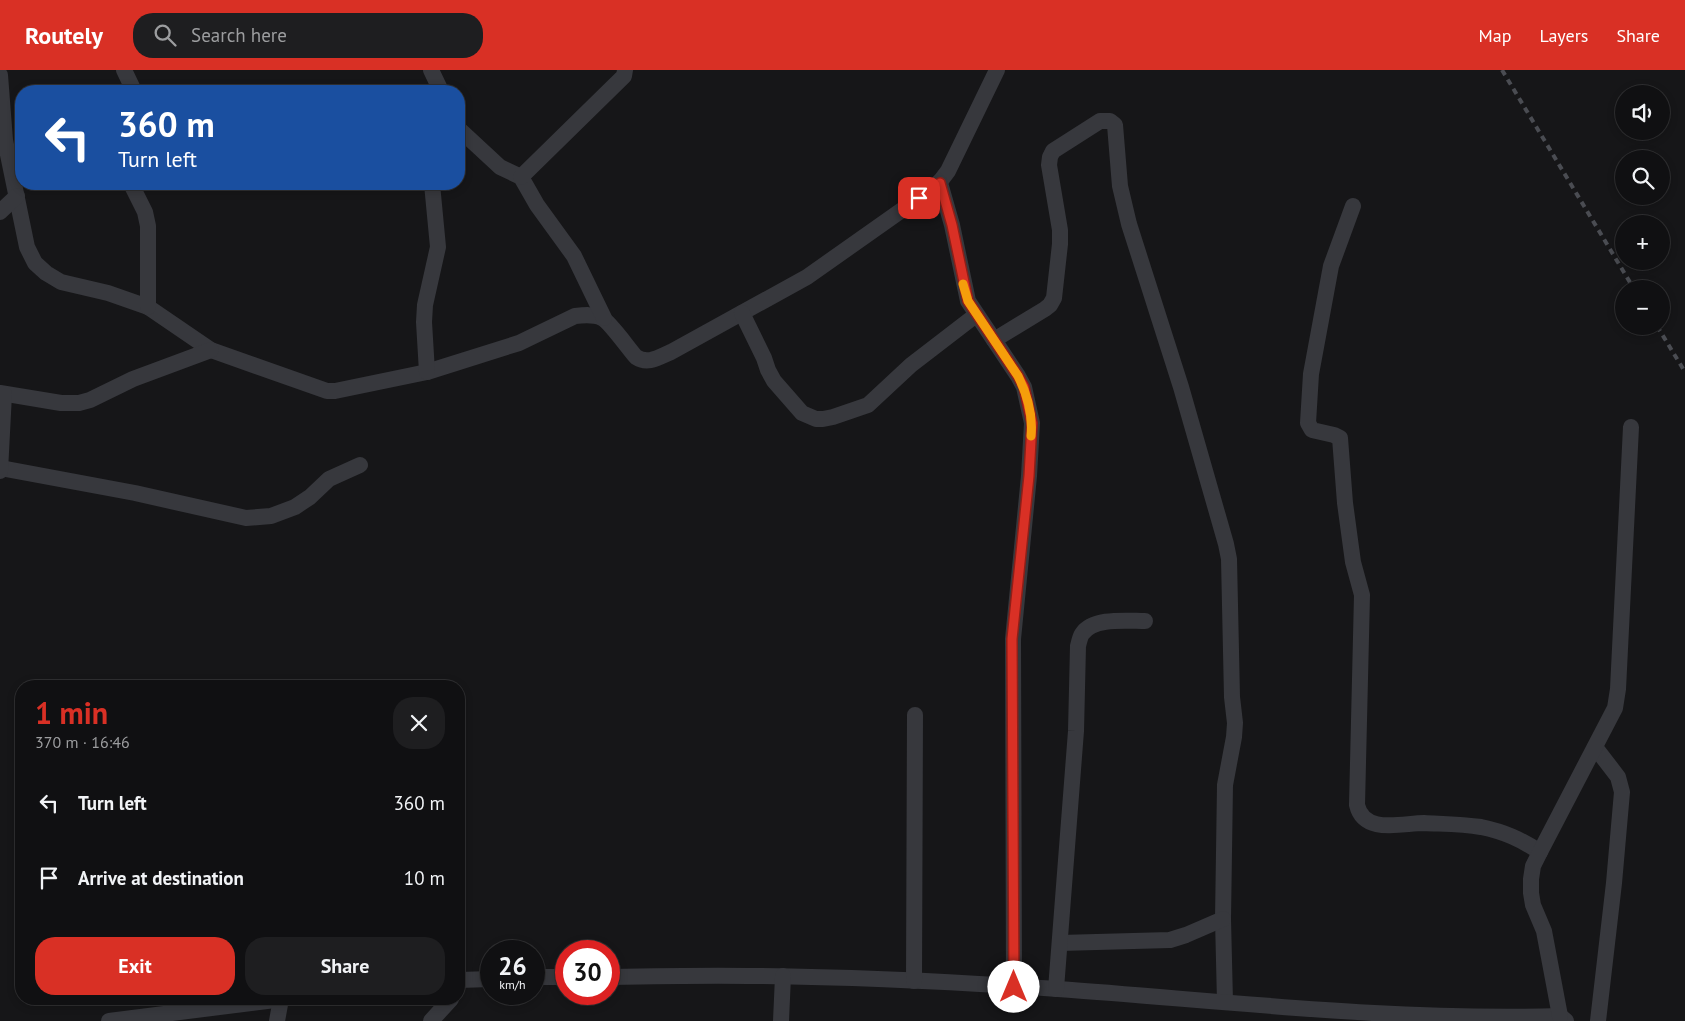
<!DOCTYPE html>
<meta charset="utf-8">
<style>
:root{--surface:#101012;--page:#1e1e20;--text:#f1f3f6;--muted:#9c9d9f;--line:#303032;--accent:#d93025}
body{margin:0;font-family:"PT Sans",sans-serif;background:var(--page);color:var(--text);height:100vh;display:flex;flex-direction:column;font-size:19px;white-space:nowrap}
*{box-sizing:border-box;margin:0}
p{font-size:16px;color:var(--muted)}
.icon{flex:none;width:28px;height:28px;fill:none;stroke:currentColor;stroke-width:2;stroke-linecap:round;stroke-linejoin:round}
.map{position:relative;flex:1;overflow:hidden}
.sheet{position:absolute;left:15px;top:610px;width:450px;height:325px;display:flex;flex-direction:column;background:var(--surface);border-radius:20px;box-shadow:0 2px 8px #0003,0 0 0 1px var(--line)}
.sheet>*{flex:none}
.guide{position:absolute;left:15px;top:15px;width:450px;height:105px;border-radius:20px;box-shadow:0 2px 8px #0003,0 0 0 1px var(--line);background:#1a4fa0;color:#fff;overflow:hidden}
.fabs{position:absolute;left:1615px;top:15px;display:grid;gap:10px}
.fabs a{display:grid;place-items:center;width:55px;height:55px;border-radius:50%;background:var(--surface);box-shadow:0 2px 8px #0003,0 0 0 1px var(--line);font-size:25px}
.speed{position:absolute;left:480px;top:870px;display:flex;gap:10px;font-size:25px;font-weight:700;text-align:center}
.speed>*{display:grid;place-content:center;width:65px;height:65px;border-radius:50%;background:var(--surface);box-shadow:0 2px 8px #0003,0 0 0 1px var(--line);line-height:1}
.speed small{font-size:12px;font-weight:400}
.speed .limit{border:8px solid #d22;background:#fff;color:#111}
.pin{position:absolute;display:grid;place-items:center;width:42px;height:42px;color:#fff;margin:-21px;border-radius:10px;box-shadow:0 2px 8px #0006}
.me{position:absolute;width:55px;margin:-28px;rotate:0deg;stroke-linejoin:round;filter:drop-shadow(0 0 4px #0008)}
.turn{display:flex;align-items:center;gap:18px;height:105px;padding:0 20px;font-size:22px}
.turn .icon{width:65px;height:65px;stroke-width:2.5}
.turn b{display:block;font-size:35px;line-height:42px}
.round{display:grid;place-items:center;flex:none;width:52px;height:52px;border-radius:20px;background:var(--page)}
.head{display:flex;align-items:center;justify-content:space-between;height:85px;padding:0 20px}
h1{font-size:30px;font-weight:600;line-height:38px;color:var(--accent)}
.action{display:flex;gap:10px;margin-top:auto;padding:10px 20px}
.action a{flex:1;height:58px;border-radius:20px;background:var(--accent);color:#fff;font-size:20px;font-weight:600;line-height:58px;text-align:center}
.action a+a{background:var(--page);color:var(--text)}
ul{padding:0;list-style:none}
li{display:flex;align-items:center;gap:15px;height:75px;padding:0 20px}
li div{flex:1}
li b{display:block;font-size:19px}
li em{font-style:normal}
header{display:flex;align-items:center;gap:30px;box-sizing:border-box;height:70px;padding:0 25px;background:var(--accent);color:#fff}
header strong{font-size:24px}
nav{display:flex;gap:28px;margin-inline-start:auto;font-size:18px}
.search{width:350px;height:45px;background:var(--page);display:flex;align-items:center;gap:12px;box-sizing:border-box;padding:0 18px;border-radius:20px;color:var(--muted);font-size:19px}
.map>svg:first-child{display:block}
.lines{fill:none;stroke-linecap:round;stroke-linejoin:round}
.minor{stroke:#37383d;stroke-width:16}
.rail{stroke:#4a4c52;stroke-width:4;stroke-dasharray:6 5;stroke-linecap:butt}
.route-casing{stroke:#8d1f18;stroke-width:12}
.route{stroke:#d93025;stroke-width:9}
.slow{stroke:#f59e0b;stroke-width:9}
</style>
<header>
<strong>Routely</strong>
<div class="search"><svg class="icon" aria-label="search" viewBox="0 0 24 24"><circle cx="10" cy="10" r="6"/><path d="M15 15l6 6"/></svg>Search here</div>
<nav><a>Map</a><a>Layers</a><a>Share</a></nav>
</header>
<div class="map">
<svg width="1685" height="951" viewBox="0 0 1685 951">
<rect width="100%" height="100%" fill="#161618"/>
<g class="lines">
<g class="minor">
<polyline points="124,0 134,21"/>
<polyline points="431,0 441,21"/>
<path d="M0 5 5 70 27 177 35 193 46 203 61 212 108 223 148 237 211 280 327 321H335L427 302 519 273 575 246C584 245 594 244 602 248 610 252 628 278 636 287 648 295 659 287 671 282L807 207 919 128C932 121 940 113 948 101L997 0"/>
<polyline points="459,59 500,97 521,107 537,135 574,186 604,248"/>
<polyline points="521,107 624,6 625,0"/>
<polyline points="940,113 952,155 968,231 1018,306 1024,317 1032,353 1029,406 1013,569 1014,917"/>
<polyline points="131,114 145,142 148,156 148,237"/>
<path d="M1353 136 1331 196 1311 304 1308 353 1312 360 1334 365 1340 368 1345 433 1353 492 1362 525 1357 735C1364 765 1402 753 1424 753 1443 754 1462 754 1481 757 1505 762 1520 769 1540 782"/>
<polyline points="0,142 17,126"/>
<polyline points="742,243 764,288 768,300 774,311 802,343 816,349 823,349 833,347 868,335 911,295 976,245"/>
<polyline points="994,270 1045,239 1050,235 1054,228 1060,174 1060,160 1049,95 1050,87 1053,81 1100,51 1110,51 1115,55 1120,116 1129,154 1181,317 1226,474 1229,489 1232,627 1235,653 1234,667 1225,715 1223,849 1225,932"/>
<polyline points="427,302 424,252 425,235 438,177 432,114"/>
<polyline points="0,323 61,333 79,333 90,330 133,309 211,280"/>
<polyline points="1,398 135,423 246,448 271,446 295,437 310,427 329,409 360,395"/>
<polyline points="0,401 4,324"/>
<polyline points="1595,677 1618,707 1622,722 1614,813 1598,951"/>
<polyline points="1060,873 1170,870 1186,865 1223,849"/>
<polyline points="534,907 566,907"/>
<path d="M609 907C658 906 708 905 757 906 857 907 958 912 1058 919 1225 931 1392 951 1560 946L1566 951"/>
<polyline points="459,910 491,909"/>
<polyline points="914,911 915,645"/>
<path d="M1056 919 1076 661 1078 576C1079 572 1080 567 1082 564 1093 547 1127 551 1145 551"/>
<polyline points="1560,946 1544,861 1533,835 1531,823 1531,809 1533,796 1540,782 1615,638 1618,619 1631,357"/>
<polyline points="109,951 283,929"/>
<polyline points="277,951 281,929"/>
<polyline points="431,951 451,929"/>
<polyline points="781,951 783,906"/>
</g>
<g class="rail">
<polyline points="1502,0 1634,219"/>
<polyline points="1657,256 1685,302"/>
</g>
</g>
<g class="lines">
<defs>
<polyline id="route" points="919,128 931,121 940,113 952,155 968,231 1018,306 1024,317 1032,353 1029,406 1012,569 1014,917"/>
</defs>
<use href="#route" class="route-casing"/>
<use href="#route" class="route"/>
<path class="slow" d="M963 214 968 231 1018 306C1027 324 1033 346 1031 366"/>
</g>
</svg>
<div class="fabs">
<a><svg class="icon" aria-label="sound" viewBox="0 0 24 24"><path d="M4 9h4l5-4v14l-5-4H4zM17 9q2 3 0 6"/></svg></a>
<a><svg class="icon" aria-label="search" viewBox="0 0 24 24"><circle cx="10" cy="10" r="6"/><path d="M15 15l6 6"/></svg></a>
<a>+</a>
<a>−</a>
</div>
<div class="speed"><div>26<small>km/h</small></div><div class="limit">30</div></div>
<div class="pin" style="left:919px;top:128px;background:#d93025"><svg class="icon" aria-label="arrive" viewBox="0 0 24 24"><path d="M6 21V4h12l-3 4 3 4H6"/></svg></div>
<svg class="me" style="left:1014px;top:917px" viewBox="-20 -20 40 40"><circle r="19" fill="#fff"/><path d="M0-13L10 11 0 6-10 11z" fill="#d93025"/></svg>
<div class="guide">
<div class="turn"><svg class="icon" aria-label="left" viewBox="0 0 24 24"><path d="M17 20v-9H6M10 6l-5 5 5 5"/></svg><div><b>360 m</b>Turn left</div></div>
</div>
<section class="sheet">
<div class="head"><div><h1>1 min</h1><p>370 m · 16:46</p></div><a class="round"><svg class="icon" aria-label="close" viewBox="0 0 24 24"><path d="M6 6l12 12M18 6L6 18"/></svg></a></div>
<ul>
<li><svg class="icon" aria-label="left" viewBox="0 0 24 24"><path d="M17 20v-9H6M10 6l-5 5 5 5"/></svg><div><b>Turn left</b></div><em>360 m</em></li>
<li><svg class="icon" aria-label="arrive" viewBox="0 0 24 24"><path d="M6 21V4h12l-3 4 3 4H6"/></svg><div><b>Arrive at destination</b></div><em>10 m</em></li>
</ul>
<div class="action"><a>Exit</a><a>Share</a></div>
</section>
</div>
